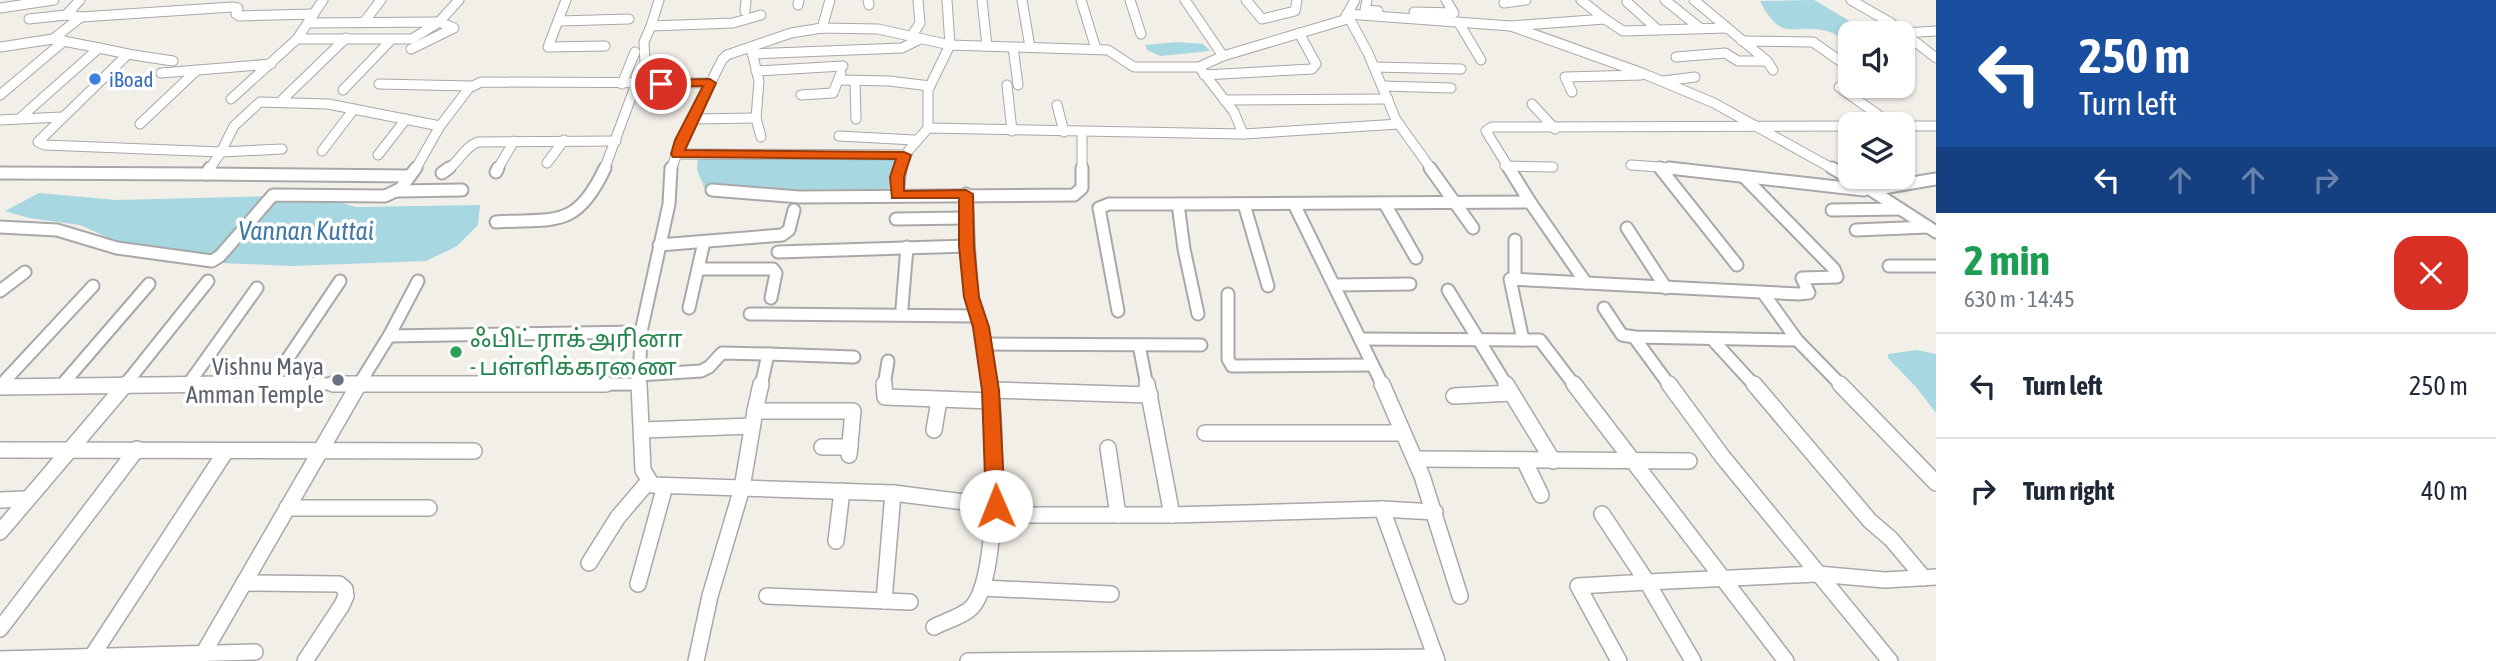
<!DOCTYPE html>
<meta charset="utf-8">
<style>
:root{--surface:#fff;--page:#f2f2f3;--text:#1f2937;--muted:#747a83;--line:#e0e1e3}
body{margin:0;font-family:"Asap Condensed","Noto Sans Tamil",sans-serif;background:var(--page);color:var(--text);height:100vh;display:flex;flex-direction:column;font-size:26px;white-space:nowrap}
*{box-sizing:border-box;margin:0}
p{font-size:23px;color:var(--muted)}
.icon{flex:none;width:38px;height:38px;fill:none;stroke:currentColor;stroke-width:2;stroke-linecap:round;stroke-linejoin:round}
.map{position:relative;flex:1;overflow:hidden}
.panel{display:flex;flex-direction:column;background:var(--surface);width:560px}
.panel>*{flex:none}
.top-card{background:#1a4fa0;color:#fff;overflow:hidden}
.controls{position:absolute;left:1838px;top:21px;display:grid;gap:14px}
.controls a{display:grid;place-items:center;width:77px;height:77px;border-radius:14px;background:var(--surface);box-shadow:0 2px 5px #0004;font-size:35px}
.pin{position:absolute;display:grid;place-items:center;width:60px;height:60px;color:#fff;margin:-30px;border:4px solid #fff;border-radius:50%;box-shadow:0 2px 7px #0007}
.me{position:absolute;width:77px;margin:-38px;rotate:359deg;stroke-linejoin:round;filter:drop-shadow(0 0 5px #0008)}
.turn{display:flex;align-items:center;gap:24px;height:147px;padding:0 28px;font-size:32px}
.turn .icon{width:91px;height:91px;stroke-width:2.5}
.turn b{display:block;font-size:49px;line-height:60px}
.lanes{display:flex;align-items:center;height:66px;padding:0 28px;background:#0003;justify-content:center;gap:35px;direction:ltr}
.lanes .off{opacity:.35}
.round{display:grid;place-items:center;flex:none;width:74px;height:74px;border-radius:21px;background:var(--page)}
.head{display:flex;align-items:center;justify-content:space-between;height:119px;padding:0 28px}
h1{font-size:42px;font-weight:700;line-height:52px;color:#1e9e55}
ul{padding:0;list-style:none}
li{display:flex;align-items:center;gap:21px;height:105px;padding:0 28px;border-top:2px solid var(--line)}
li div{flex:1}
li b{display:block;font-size:26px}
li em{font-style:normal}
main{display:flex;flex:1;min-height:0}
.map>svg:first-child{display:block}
.water{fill:#a7d7e1}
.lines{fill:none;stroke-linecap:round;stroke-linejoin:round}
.street-far2-casing{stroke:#a8a8a8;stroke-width:11}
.street-far1-casing{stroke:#a8a8a8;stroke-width:15}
.street-casing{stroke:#a8a8a8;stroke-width:18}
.street-far2{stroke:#fff;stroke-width:9}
.street-far1{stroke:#fff;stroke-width:11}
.street{stroke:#fff;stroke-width:15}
.route{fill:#ea580c;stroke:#983908;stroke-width:2}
.shop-dot{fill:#3f7fe0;stroke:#fff;stroke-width:2.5}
.leisure-dot{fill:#2e9e5b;stroke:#fff;stroke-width:2.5}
.worship-dot{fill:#6b7280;stroke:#fff;stroke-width:2.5}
.labels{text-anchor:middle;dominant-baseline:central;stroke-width:7;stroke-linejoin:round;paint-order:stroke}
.far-shop-label{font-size:21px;fill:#366cbe;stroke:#fff;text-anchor:start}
.leisure-label{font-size:24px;fill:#27864d;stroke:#fff;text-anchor:start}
.worship-label{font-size:24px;fill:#5b616d;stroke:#fff;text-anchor:end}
.water-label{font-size:26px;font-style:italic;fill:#4279a6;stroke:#fff}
</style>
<main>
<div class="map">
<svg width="1936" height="661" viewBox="0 0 1936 661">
<rect width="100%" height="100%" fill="#f2eee8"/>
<g class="water">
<path d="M1814 0 1870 33H1850V44C1844 40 1837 35 1830 32 1794 21 1783 46 1760 1Z"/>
<polygon points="1177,42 1203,44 1210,51 1160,56 1147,50 1145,45"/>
<polygon points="698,156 900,159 887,193 784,203 708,196 697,170"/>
<polygon points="39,193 116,200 314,195 356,207 480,205 478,225 457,246 426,261 292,266 200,262 146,255 80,225 29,218 5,211"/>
<polygon points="1917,350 1936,354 1936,413 1916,387 1888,358 1888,354"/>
</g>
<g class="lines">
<defs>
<g id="street-far2">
<polyline points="566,0 548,47 605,46"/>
<polyline points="659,0 651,26 733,23 761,15"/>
<polyline points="868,0 869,5"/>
<polyline points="982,0 987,46"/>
<polyline points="1022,0 1030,47"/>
<polyline points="1081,0 1096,49"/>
<polyline points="1130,0 1141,34"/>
<polyline points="1185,0 1223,56"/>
<polyline points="1246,0 1262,19 1295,11 1297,0"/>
<polyline points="1367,0 1365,10 1378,11"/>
<polyline points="1665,0 1700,28"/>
<polyline points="1694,0 1767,61 1773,70"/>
<polyline points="1851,0 1891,23 1936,58"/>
<polyline points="1627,2 1658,30 1727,28"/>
<polyline points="1504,3 1526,0"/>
<polyline points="798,5 799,0"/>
<polyline points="0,8 54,0"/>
<polyline points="745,11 746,0"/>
<polyline points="1414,12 1454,13 1446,0"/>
<polyline points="1347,14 1511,26 1642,73 1714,103 1835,170"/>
<polyline points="1347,14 1368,53 1396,120 1432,170"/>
<polyline points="81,17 232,7 238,8 236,14 239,16 314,14"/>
<polyline points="29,19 66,15"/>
<polyline points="1605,19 1623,31 1658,30"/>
<polyline points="559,21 629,19"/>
<polyline points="364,22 381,0"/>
<polyline points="308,23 439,22 454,28 411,49"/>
<polyline points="1459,23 1481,60"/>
<polyline points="651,26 644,42 645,64 671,63"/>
<polyline points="1511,26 1605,19 1581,0"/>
<polyline points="822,28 830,0"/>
<polyline points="1905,33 1936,31"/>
<polyline points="911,37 920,23 918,0"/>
<polyline points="297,39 412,39 439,22 459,0"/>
<polyline points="1742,41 1813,42 1850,68"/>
<polyline points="0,47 53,39 81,17 66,15 80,0"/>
<polyline points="1013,47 1018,85"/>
<polyline points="99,48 128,54 38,142 45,145 221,152 234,126 260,102 328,104 440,126 469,88 481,82 710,83"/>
<polyline points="751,48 759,81 756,118 761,137"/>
<polyline points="127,54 173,61"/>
<polyline points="752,54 902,48 920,39"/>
<polyline points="1676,57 1725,53 1738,61 1767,61"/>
<polyline points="1374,67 1461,69"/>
<polyline points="756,71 843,66"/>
<polyline points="161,73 271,64"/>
<polyline points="1204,75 1312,69 1316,64 1299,33"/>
<polyline points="839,80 889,81 930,86"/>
<polyline points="855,81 856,119"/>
<polyline points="1663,81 1695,77"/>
<polyline points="379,84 471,86"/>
<polyline points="622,84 635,52"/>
<polyline points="1007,85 1012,131"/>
<polyline points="1382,86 1451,88"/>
<polyline points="1839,87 1891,124"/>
<polyline points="343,90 391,40"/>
<polyline points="1572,92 1565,77 1641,75"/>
<polyline points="0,95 64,41"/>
<polyline points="801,95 833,93 841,73"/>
<polyline points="231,99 297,39 323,0"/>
<polyline points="282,100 346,38"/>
<polyline points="1224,100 1388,99"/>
<polyline points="1532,104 1555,129"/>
<polyline points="1057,105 1064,132"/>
<polyline points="19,119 62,117"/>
<polyline points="692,119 756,118"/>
<polyline points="0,120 19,119 99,48 53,39"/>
<polyline points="140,124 197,70"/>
<polyline points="1902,126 1936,126"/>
<polyline points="928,128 928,90 950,45 947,0"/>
<polyline points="1082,133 1082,170"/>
<polyline points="1243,134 1399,124"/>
<polyline points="839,136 914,140"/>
<polyline points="322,151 354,109"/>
<polyline points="678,154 904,155"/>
<polyline points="378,155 406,119"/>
<polyline points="547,163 564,140"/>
<polyline points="1631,165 1659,167"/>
<polyline points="1505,166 1553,167"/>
<polyline points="209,170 221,152 282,149"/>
<polyline points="415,170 440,126"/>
<path d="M447 170C459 162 464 147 478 142L616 141"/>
<polyline points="497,170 514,141"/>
<polyline points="604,170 636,84"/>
<polyline points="671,170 682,140 722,60 727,55 791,33 822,28 878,29 950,45 1108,50 1134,67 1199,67 1223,56 1344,20 1355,0"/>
<polyline points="900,170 909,150 928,128 1243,134 1234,112 1199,67"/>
<polyline points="1510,170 1486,131 1492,127 1850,126"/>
<polyline points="1661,170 1659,167 1685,170"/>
</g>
<g id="street-far1">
<polyline points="1430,168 1473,228"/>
<polyline points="1660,168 1737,265"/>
<polyline points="1669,168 1864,190"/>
<polyline points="1832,168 1871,190"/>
<polyline points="496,172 498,168"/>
<polyline points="0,173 206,174 210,168"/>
<polyline points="442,173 449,168"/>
<polyline points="206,174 410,176"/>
<polyline points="1936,179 1871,190 1936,232"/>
<polyline points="712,190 799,197 1074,195 1082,188 1082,168"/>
<polyline points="398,191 462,190"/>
<polyline points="966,194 971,297 981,327 990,386"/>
<polyline points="897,195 900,168"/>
<polyline points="1530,202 1586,283"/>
<polyline points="1178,204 1530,202 1509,168"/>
<polyline points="1244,204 1268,286"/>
<polyline points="1294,204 1383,386"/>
<polyline points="1385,204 1416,258"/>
<polyline points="1832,210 1900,209"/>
<polyline points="896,219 966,218"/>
<path d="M496 222C555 218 576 230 605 168"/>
<polyline points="0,227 57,230 117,248 212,261 220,256 273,195 385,196 400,189 416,168"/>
<polyline points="1627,228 1666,288"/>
<polyline points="1856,230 1928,227"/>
<polyline points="1515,240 1515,279"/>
<polyline points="659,245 782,235 789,230 794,210"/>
<polyline points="778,252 967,246"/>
<polyline points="1889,266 1936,266"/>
<polyline points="698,269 773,269 776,273 771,298"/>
<polyline points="1335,285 1410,284"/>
<polyline points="1448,290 1507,386"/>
<polyline points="0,291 25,272"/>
<polyline points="1228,294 1228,359 1232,366 1372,365"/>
<polyline points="1764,294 1797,340 1842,386"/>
<polyline points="689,308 704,242"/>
<polyline points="902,308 907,247"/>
<polyline points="1604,308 1622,335 1634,337 1797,340"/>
<polyline points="1118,311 1099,208 1109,204 1178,204 1184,249 1198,314"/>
<polyline points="750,314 977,316"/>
<polyline points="389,336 641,332"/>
<polyline points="1634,337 1670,386"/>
<polyline points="1360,339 1540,340 1575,386"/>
<polyline points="1712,339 1755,386"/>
<polyline points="1523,340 1510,279 1798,294 1809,293 1802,278 1837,277 1834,269 1745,178"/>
<polyline points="984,344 1201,345"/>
<polyline points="1139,345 1147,386"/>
<polyline points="638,375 701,371 709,367 722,353 768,354"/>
<polyline points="272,382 340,281"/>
<polyline points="0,386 93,286"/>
<polyline points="61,386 149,284"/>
<polyline points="124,386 208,281"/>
<polyline points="187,386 257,288"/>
<polyline points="190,386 272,382 358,385 639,384"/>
<polyline points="358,386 389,336 418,281"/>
<polyline points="639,386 641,332 669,204 671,168"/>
<polyline points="761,386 768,354 854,357"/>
<polyline points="884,386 888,361"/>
</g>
<g id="street">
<polyline points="333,384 606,384"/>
<polyline points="639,384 643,470 652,485 893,493 996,506 1024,515 1172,515 1382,509 1435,512"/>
<polyline points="884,384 885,397 992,401"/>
<polyline points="1147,384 1172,515"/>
<polyline points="1382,384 1422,476 1460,596"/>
<polyline points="1506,384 1553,461"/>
<polyline points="1574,384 1786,661"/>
<polyline points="1669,384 1722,456 1890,661"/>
<polyline points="1754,384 1870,521 1891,539 1924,578"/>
<polyline points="1840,384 1936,483"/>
<polyline points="0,387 227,384"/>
<polyline points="991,390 1150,395"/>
<polyline points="1454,396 1511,393"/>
<polyline points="755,411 761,384"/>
<polyline points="643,430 752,426"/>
<polyline points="934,430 939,400"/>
<polyline points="1205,433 1403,433"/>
<polyline points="822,447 850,447"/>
<polyline points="1108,448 1118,515"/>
<polyline points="0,450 474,451"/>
<polyline points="1416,459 1689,461"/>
<polyline points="1524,460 1541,495"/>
<polyline points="0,500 26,499"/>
<polyline points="287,508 429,508"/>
<polyline points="1382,509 1437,661"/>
<polyline points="1602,514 1647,582 1578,586 1619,661"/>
<polyline points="0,532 126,384"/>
<polyline points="836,541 842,491"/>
<polyline points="589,563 618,517 648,482"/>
<polyline points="244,583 339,584 345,589 346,596 342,605 305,661"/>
<polyline points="638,584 665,486"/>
<polyline points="982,588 1111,594"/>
<polyline points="767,596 910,602"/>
<polyline points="884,601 893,493"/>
<path d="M934 627C945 621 964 616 972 607 1000 578 996 425 990 384"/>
<polyline points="0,629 137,449"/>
<polyline points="92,656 226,451"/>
<polyline points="0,659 255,652"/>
<polyline points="199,661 359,384"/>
<polyline points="696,661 710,596 742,488 755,411 853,411 849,455"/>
<polyline points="968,661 1436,657"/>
<polyline points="1693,661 1647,582 1817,574 1885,580 1936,577"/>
</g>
</defs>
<use href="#street-far2" class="street-far2-casing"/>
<use href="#street-far1" class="street-far1-casing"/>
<use href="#street" class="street-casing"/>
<use href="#street-far2" class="street-far2"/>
<use href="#street-far1" class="street-far1"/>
<use href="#street" class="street"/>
</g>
<polygon class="route" points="710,79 716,83 685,150 904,152 911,155 904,177 904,191 966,190 973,194 974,246 979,297 989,327 999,390 1005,506 1002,511 996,513 989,511 986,506 982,390 973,327 964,297 959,246 959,198 892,198 890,177 896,159 673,157 671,154 675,140 703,86 661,87 655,84 661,80"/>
<circle class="shop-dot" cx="95" cy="79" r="7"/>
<circle class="leisure-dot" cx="456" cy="352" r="7"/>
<circle class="worship-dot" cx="338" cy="380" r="7"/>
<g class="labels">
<g class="far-shop-label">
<text x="109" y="79">iBoad</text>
</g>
<g class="leisure-label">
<text x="470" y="338">ஃபிட் ராக் அரினா<tspan x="470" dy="28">- பள்ளிக்கரணை</tspan></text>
</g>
<g class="worship-label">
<text x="324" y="366">Vishnu Maya<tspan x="324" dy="28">Amman Temple</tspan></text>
</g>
<g class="water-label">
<text x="306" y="231">Vannan Kuttai</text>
</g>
</g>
</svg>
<div class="controls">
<a><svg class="icon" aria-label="sound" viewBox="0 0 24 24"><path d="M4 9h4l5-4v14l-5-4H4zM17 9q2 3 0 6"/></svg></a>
<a><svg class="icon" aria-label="layers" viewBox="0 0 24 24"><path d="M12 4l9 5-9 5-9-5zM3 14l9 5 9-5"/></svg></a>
</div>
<div class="pin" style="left:661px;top:84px;background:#d93025"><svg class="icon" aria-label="arrive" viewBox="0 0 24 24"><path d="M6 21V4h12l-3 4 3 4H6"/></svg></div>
<svg class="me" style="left:996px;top:506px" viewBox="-20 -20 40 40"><circle r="19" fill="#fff"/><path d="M0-13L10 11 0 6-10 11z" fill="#ea580c"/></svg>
</div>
<section class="panel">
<div class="top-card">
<div class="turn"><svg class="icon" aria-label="left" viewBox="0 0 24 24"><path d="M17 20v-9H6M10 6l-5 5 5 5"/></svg><div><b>250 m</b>Turn left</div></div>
<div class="lanes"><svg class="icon" aria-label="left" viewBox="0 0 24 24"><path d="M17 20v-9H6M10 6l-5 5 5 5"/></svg><svg class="icon off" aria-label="ahead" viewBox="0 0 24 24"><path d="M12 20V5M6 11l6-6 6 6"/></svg><svg class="icon off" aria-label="ahead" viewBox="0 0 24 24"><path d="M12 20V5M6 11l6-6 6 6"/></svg><svg class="icon off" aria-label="right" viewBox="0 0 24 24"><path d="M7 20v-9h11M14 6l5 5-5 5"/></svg></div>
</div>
<div class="head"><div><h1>2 min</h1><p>630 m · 14:45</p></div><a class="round" style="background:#d93025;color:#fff"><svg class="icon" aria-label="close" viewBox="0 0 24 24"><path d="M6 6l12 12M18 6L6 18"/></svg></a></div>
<ul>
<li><svg class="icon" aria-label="left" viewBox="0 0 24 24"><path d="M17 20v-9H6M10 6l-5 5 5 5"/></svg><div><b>Turn left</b></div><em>250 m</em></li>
<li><svg class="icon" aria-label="right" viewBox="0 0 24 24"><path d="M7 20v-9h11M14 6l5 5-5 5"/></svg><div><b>Turn right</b></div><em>40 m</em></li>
</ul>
</section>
</main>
